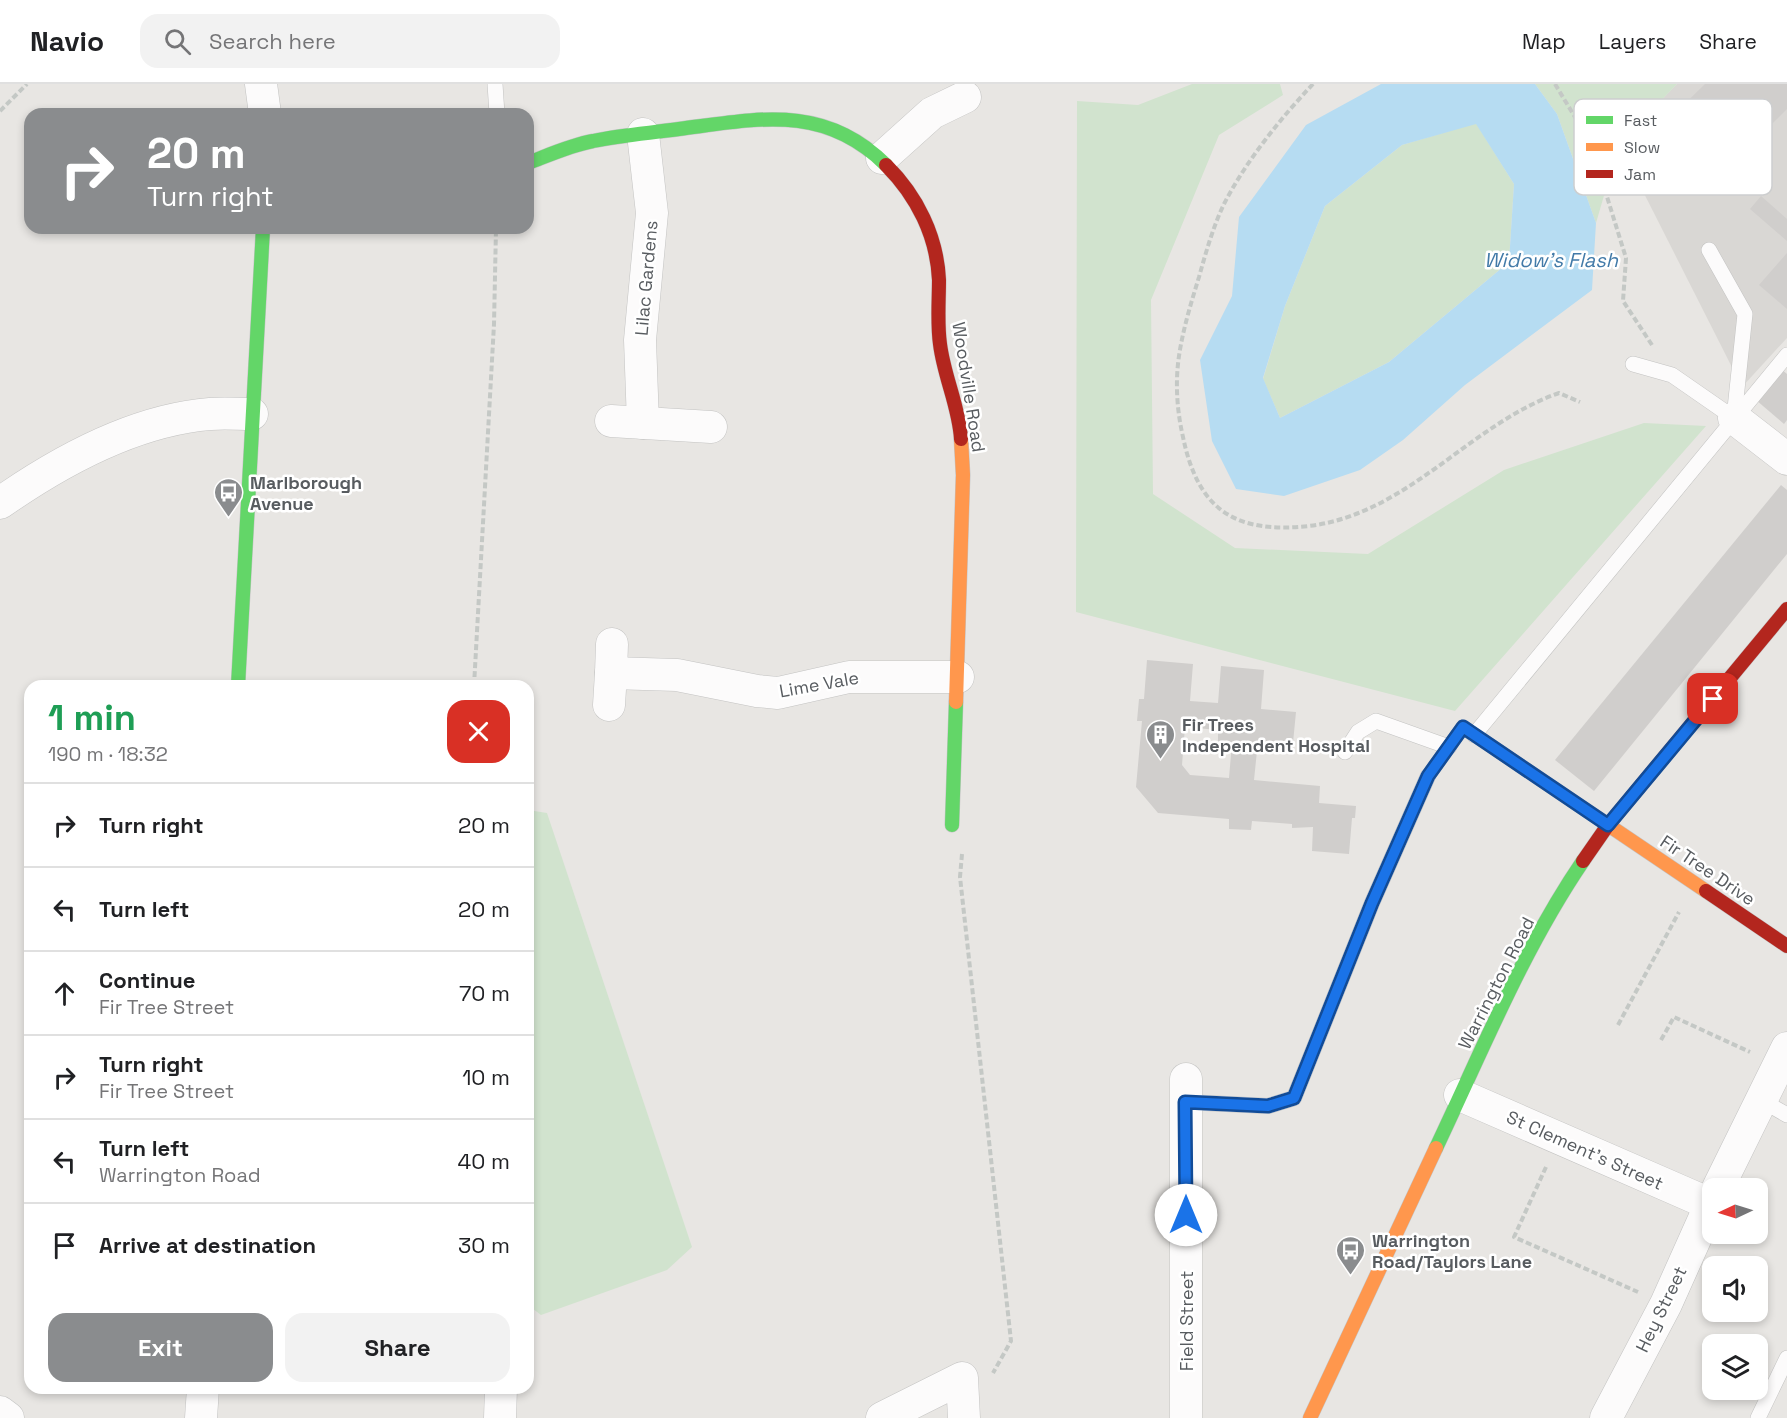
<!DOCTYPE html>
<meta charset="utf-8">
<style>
:root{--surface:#fff;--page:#f2f2f2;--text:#202124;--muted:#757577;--line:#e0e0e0;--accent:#8a8c8e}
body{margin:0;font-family:"Space Grotesk",sans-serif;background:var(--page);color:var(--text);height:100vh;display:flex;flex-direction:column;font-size:22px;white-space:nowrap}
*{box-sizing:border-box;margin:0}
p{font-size:20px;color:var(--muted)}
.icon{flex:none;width:33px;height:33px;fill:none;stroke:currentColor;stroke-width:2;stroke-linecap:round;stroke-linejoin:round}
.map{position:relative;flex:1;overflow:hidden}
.sheet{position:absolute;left:24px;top:596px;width:510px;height:714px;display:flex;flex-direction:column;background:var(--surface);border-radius:18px;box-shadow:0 3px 9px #0003}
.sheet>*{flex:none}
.guide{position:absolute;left:24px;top:24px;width:510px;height:126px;border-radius:18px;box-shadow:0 3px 9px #0003;background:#8a8c8e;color:#fff;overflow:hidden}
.needle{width:39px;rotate:266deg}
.fabs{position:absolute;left:1702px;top:1094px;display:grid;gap:12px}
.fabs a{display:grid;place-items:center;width:66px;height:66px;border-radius:12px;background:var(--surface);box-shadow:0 3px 9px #0003;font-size:30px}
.pin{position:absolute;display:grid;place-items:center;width:51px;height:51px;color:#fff;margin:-26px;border-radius:12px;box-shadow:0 3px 9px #0006}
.me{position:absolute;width:66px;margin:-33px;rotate:0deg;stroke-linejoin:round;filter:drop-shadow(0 0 4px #0008)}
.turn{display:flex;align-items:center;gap:21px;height:126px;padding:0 24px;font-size:27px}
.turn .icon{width:78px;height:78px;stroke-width:2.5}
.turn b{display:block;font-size:42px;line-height:51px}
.round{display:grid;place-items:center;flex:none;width:63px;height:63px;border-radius:18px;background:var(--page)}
.overview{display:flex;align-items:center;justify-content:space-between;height:102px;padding:0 24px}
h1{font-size:36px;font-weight:700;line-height:45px;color:#1e9e55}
.button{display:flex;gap:12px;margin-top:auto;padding:12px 24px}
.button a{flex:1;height:69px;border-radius:18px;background:var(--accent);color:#fff;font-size:24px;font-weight:700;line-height:69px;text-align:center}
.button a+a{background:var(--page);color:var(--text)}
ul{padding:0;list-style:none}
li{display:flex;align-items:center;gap:18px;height:84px;padding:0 24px;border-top:2px solid var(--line)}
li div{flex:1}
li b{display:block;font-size:22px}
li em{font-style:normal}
header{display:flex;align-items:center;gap:36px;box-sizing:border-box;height:84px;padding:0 30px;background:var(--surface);border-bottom:2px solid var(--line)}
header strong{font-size:28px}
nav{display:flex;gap:33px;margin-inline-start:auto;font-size:21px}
.search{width:420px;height:54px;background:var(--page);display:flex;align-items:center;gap:15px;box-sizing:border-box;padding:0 21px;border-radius:18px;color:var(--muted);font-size:22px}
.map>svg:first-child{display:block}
.industrial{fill:#d9d7d4}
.green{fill:#d1e3ce}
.water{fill:#b6dcf2;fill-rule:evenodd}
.building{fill:#d0cecc;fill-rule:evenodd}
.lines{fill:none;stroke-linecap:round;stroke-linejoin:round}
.lane-casing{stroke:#c3c3c2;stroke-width:16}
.street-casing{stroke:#c3c3c2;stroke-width:33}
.fast-casing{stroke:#c4c4c5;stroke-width:15}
.slow-casing{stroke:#c4c4c5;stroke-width:15}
.jam-casing{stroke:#c4c4c5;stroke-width:15}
.path{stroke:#c4c8c5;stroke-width:4;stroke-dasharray:6 3;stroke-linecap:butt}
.lane{stroke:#fcfbfb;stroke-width:15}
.street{stroke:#fcfbfb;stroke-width:32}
.fast{stroke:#63d668;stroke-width:14}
.slow{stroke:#ff974d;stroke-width:14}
.jam{stroke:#b3261e;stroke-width:14}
.route-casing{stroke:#114b97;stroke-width:15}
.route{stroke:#1a73e8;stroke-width:10}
.labels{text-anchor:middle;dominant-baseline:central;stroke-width:5;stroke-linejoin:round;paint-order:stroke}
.street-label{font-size:18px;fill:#585c60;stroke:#fff}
.poi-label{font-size:18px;font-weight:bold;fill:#585c60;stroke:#fff;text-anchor:start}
.water-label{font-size:20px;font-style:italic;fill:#427aa8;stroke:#fff}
.key{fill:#fff;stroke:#cdcecf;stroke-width:1.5}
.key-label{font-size:16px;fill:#585c60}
</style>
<header>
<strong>Navio</strong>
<div class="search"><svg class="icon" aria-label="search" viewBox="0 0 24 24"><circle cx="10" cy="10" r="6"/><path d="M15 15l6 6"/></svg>Search here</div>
<nav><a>Map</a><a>Layers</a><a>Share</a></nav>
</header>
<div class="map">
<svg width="1787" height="1334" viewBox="0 0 1787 1334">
<rect width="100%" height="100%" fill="#e8e6e3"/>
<polygon class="industrial" points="1677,0 1787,0 1787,254 1742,303 1619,60"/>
<g class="green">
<polygon points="1192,0 1280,0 1283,11 1219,51 1151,216 1153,410 1235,464 1368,470 1504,386 1644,339 1706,342 1455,627 1076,528 1077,17 1138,21"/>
<polygon points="1535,0 1677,0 1619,60 1596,139 1557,30"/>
<polygon points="1476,39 1514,100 1509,178 1389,278 1280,334 1263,295 1285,222 1325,122 1402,61"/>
<polygon points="528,726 547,729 692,1163 667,1186 541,1231 528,1221"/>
</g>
<path class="water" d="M1381 0H1535L1557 30 1596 139 1592 206 1465 301 1403 356 1360 386 1284 412 1236 405 1212 357 1200 276 1232 212 1239 133 1306 41ZM1476 40 1514 100 1509 178 1389 278 1280 334 1263 294 1285 222 1325 122 1402 61Z"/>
<g class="building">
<polygon points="1705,0 1787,0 1787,25 1713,98 1660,44"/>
<polygon points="1761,112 1787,135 1787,157 1750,125"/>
<polygon points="1787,169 1787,225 1759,201"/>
<polygon points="1781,285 1787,290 1787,336 1784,340 1756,316"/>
<polygon points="1781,401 1787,406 1787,470 1594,707 1555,676"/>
<path d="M1147 576 1193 580 1190 617 1218 619 1221 582 1264 586 1261 625 1296 628 1292 669 1257 667 1254 696 1320 702 1319 719 1356 722 1355 734H1352L1349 770 1312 767 1313 743 1292 744V740L1252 737 1251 746 1229 745V735L1158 729 1136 703 1142 637H1137L1139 615H1144ZM1185 643 1218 646V658L1232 659 1229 694 1190 691 1182 681Z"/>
</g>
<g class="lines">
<defs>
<g id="lane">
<polyline points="495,0 497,30"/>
<polyline points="1633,280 1672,291 1734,334 1745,230 1709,166"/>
<polyline points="1474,651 1787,271"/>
<polyline points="1345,668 1358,648 1376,637 1449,663"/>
<polyline points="1761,1016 1787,1031"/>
<polyline points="1185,1018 1268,1022 1294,1014 1372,819 1428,692"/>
<polyline points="1758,1334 1787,1274"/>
</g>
<g id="street">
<polyline points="261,0 265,30"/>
<polyline points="882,74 932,29 965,13"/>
<polyline points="1734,334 1787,375"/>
<polyline points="611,337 711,343"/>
<polyline points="643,339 640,256 652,129 643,50"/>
<path d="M0 419C60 377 135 336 210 330 224 329 238 330 252 330"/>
<polyline points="611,589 612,560"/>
<polyline points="609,621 611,589 677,591 757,607 778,609 849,593 958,593"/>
<polyline points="1186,995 1186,1334"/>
<polyline points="1460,1011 1710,1120"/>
<polyline points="1718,1104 1787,964"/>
<polyline points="0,1328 8,1334"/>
<polyline points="201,1334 203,1304"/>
<polyline points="500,1334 501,1304"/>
<polyline points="882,1334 962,1294 964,1334"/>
<polyline points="1606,1334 1666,1220 1713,1115"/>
</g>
<g id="fast">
<path d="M528 79C549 71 571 61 593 57 621 51 651 49 679 45 757 35 824 19 886 81"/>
<polyline points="238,602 263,144"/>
<polyline points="952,741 956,618"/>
<path d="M1436 1064C1482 967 1523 865 1583 777"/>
</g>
<g id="slow">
<polyline points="956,618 963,391 961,355"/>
<polyline points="1428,692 1463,643 1706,807"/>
<polyline points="1310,1334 1436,1064"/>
</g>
<g id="jam">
<path d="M886 81C917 112 937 152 939 196 939 217 937 239 940 260 944 293 959 322 961 355"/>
<polyline points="1583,777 1608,741 1787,525"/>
<polyline points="1706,807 1787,862"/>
</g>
</defs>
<use href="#lane" class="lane-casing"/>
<use href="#street" class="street-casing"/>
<use href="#fast" class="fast-casing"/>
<use href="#slow" class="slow-casing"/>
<use href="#jam" class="jam-casing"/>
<g class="path">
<path d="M1313 0C1280 35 1246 77 1224 120 1213 143 1206 168 1199 193 1191 219 1183 245 1179 272 1175 299 1177 327 1183 353 1198 426 1235 450 1309 442 1408 430 1470 340 1559 309L1580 318"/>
<polyline points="1555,0 1590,58 1626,174 1623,217 1652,261"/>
<polyline points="0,27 27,0"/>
<polyline points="474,602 494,240 496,144"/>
<polyline points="962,770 960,793 1011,1257 993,1289"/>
<polyline points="1618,941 1679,828"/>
<polyline points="1661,956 1674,933 1750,968"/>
<polyline points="1546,1083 1514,1153 1638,1208"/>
</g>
<use href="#lane" class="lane"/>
<use href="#street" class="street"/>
<use href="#fast" class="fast"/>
<use href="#slow" class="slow"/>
<use href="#jam" class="jam"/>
</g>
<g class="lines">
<defs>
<polyline id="route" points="1186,1131 1185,1018 1268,1022 1294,1014 1372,819 1428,692 1463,643 1608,741 1713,615"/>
</defs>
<use href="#route" class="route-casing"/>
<use href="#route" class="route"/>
</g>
<defs>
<symbol id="bus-pin" viewBox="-11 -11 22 30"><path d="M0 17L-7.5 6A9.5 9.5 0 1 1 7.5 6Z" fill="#8a8c8e" stroke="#fff"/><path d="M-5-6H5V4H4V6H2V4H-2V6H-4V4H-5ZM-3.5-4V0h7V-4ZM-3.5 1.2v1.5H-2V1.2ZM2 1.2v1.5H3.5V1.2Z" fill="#fff"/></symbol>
<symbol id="building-pin" viewBox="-11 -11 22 30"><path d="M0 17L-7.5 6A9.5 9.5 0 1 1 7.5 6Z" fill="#8a8c8e" stroke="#fff"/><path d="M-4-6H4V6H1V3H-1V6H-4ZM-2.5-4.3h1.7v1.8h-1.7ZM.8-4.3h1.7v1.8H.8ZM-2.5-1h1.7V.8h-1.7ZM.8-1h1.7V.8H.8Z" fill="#fff"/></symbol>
</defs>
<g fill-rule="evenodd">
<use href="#bus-pin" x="212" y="392" width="33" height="45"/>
<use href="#building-pin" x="1144" y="634" width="33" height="45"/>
<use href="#bus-pin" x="1334" y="1150" width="33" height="45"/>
</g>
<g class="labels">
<g class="street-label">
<text transform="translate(646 194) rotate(-85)">Lilac Gardens</text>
<text transform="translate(969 303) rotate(81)">Woodville Road</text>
<text transform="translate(819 600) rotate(-10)">Lime Vale</text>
<text transform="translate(1708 786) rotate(34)">Fir Tree Drive</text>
<text transform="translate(1496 899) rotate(-63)">Warrington Road</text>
<text transform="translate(1585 1066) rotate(24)">St Clement's Street</text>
<text transform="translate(1661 1225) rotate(-64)">Hey Street</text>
<text transform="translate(1186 1237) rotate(-90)">Field Street</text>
</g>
<g class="poi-label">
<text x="250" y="398">Marlborough<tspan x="250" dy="21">Avenue</tspan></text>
<text x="1182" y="640">Fir Trees<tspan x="1182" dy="21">Independent Hospital</tspan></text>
<text x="1372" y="1156">Warrington<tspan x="1372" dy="21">Road/Taylors Lane</tspan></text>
</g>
<g class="water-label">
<text x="1551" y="176">Widow's Flash</text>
</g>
</g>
<rect x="1574" y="15" width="198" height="96" rx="9" class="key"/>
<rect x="1586" y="32" width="27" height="8" fill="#63d668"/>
<rect x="1586" y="59" width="27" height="8" fill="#ff974d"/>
<rect x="1586" y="86" width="27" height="8" fill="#b3261e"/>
<g class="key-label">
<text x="1624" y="42">Fast</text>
<text x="1624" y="69">Slow</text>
<text x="1624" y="96">Jam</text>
</g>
</svg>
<div class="fabs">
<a><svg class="needle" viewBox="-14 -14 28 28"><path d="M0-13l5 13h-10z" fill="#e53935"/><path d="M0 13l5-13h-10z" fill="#757577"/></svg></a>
<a><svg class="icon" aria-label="sound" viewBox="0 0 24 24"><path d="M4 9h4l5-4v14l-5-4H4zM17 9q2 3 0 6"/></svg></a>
<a><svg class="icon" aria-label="layers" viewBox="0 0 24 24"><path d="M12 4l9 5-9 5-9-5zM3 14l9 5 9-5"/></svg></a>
</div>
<div class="pin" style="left:1713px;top:615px;background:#d93025"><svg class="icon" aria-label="arrive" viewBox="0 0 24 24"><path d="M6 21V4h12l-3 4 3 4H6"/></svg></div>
<svg class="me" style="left:1186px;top:1131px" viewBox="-20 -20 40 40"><circle r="19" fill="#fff"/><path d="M0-13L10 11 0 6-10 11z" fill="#1a73e8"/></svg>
<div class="guide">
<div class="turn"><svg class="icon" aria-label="right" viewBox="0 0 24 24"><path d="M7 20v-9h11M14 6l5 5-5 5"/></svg><div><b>20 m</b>Turn right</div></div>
</div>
<section class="sheet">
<div class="overview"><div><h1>1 min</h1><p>190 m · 18:32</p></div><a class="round" style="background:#d93025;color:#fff"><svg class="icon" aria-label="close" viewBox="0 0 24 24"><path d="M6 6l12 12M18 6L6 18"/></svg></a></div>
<ul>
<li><svg class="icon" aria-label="right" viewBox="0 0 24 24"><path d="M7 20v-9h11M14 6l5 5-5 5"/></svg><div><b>Turn right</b></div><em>20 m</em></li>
<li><svg class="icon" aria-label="left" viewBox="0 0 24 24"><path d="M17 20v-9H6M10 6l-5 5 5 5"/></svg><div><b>Turn left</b></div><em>20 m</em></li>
<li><svg class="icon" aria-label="ahead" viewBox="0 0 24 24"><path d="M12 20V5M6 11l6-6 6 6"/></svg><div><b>Continue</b><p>Fir Tree Street</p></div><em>70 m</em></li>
<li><svg class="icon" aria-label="right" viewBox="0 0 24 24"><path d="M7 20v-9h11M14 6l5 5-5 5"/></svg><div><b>Turn right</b><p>Fir Tree Street</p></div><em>10 m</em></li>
<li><svg class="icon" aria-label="left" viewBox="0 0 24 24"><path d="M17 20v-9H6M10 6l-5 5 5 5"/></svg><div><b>Turn left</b><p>Warrington Road</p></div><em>40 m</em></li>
<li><svg class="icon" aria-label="arrive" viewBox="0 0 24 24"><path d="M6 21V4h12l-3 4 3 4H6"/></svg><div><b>Arrive at destination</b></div><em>30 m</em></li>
</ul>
<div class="button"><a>Exit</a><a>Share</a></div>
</section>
</div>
